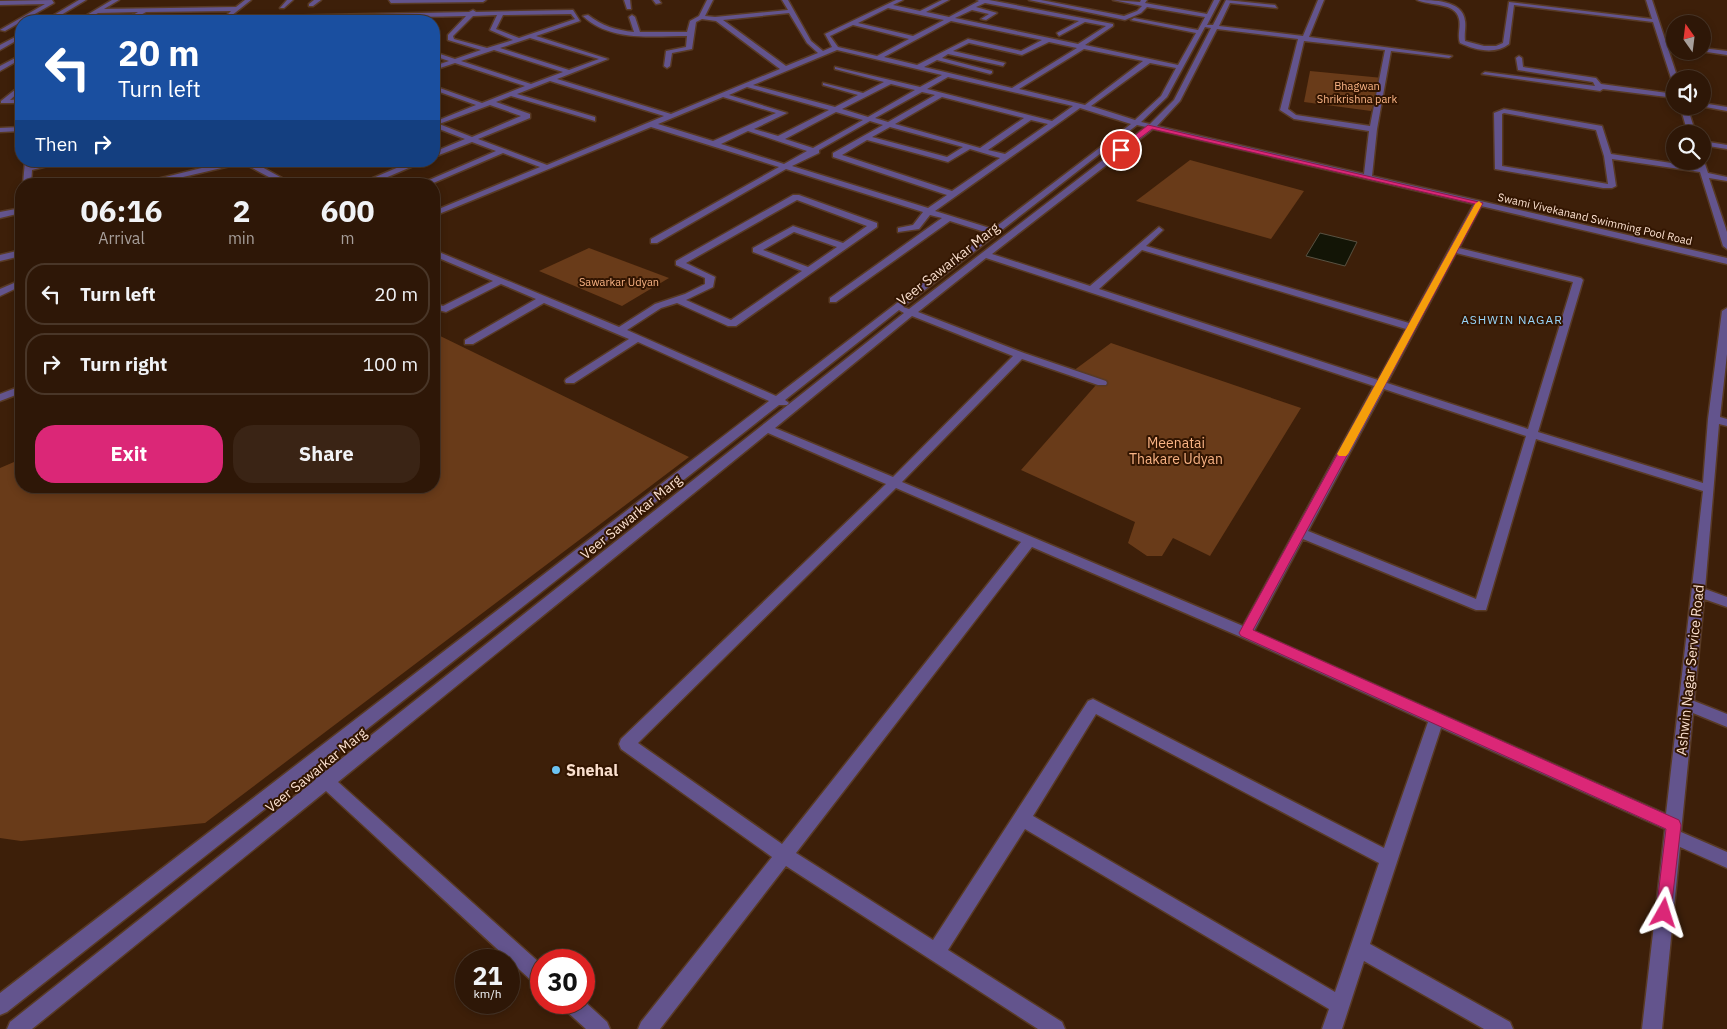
<!DOCTYPE html>
<style>
:root{--surface:#2e1707;--page:#3a2415;--text:#f1f3f6;--muted:#a79f9b;--line:#493628;--accent:#db2777}
body{margin:0;font-family:"IBM Plex Sans",sans-serif;background:var(--page);color:var(--text);height:100vh;display:flex;flex-direction:column;font-size:19px;white-space:nowrap}
*{box-sizing:border-box;margin:0}
p{font-size:16px;color:var(--muted)}
.icon{flex:none;width:28px;height:28px;fill:none;stroke:currentColor;stroke-width:2;stroke-linecap:round;stroke-linejoin:round}
.map{position:relative;flex:1;overflow:hidden}
.sheet{position:absolute;left:15px;top:178px;width:425px;height:315px;display:flex;flex-direction:column;background:var(--surface);border-radius:20px;box-shadow:0 2px 8px #0003,0 0 0 1px var(--line)}
.sheet>*{flex:none}
.guide{position:absolute;left:15px;top:15px;width:425px;height:152px;border-radius:20px;box-shadow:0 2px 8px #0003,0 0 0 1px var(--line);background:#1a4fa0;color:#fff;overflow:hidden}
.needle{width:32px;rotate:346deg}
.tools{position:absolute;left:1666px;top:15px;display:grid;gap:10px}
.tools a{display:grid;place-items:center;width:45px;height:45px;border-radius:50%;background:var(--surface);box-shadow:0 2px 8px #0003,0 0 0 1px var(--line);font-size:25px}
.speed{position:absolute;left:455px;top:949px;display:flex;gap:10px;font-size:25px;font-weight:700;text-align:center}
.speed>*{display:grid;place-content:center;width:65px;height:65px;border-radius:50%;background:var(--surface);box-shadow:0 2px 8px #0003,0 0 0 1px var(--line);line-height:1}
.speed small{font-size:12px;font-weight:400}
.speed .limit{border:8px solid #d22;background:#fff;color:#111}
.pin{position:absolute;display:grid;place-items:center;width:42px;height:42px;color:#fff;margin:-21px;border:2px solid #fff;border-radius:50%;box-shadow:0 1px 5px #0007}
.me{position:absolute;width:55px;margin:-28px;rotate:6deg;stroke-linejoin:round;filter:drop-shadow(0 0 4px #0008)}
.turn{display:flex;align-items:center;gap:18px;height:105px;padding:0 20px;font-size:22px}
.turn .icon{width:65px;height:65px;stroke-width:2.5}
.turn b{display:block;font-size:35px;line-height:42px}
.then{display:flex;align-items:center;height:48px;padding:0 20px;background:#0003;gap:10px;font-size:19px}
.eta{display:flex;justify-content:space-evenly;align-items:center;height:85px;text-align:center}
.eta b{font-size:30px;font-weight:700;line-height:35px}
.action{display:flex;gap:10px;margin-top:auto;padding:10px 20px}
.action a{flex:1;height:58px;border-radius:20px;background:var(--accent);color:#fff;font-size:20px;font-weight:700;line-height:58px;text-align:center}
.action a+a{background:var(--page);color:var(--text)}
ul{padding:0;list-style:none}
li{display:flex;align-items:center;gap:15px;height:62px;margin:0 10px 8px;padding:0 10px;border:2px solid var(--line);border-radius:20px}
li div{flex:1}
li b{display:block;font-size:19px}
li em{font-style:normal}
.map>svg:first-child{display:block}
.green{fill:#693b19}
.water{fill:#131506;stroke:#595242}
.lines{fill:none;stroke-linecap:round;stroke-linejoin:round}
.minor-casing{stroke:#583a25;stroke-width:3}
.minor{fill:#63548d;fill-rule:evenodd}
.route{fill:#db2777;stroke:#8e194d}
.slow{fill:#f59e0b}
.poi-dot{fill:#6cc3f2;stroke:#321501;stroke-width:2}
.labels{text-anchor:middle;dominant-baseline:central;stroke-width:4;stroke-linejoin:round;paint-order:stroke}
.far-park-label{font-size:11px;fill:#fab485;stroke:#321501}
.far-street-label{font-size:11px;fill:#fbe0cf;stroke:#321501}
.far-neighbourhood-label{font-size:12px;letter-spacing:1px;fill:#98d5f9;stroke:#321501}
.street-label{font-size:14px;fill:#fbe0cf;stroke:#321501}
.park-label{font-size:14px;fill:#fab485;stroke:#321501}
.near-poi-label{font-size:16px;font-weight:bold;fill:#fbe0cf;stroke:#321501;text-anchor:start}
</style>
<div class="map">
<svg width="1727" height="1029" viewBox="0 0 1727 1029">
<rect width="100%" height="100%" fill="#3d1f09"/>
<g class="green">
<polygon points="1310,71 1383,78 1371,111 1304,102"/>
<polygon points="1190,160 1304,191 1271,239 1136,201"/>
<polygon points="589,248 669,278 622,306 539,271"/>
<polygon points="434,333 689,457 205,823 21,841 0,838 0,468 21,459 21,486 434,486"/>
<polygon points="1111,343 1301,408 1210,556 1173,538 1162,556 1147,556 1128,543 1135,522 1021,470 1096,385 1073,371"/>
</g>
<polygon class="water" points="1320,233 1357,242 1345,266 1306,256"/>
<g class="lines">
<defs>
<g id="minor">
<polygon points="52,0 54,3 5,31 0,30 45,4 0,5 0,1"/>
<polygon points="79,0 86,0 51,21 44,21"/>
<polygon points="112,0 119,0 104,9 236,7 245,0 251,0 231,16 228,14 231,11 146,12 130,21 123,21 138,12 98,13 84,21 77,21"/>
<polygon points="287,0 293,0 284,8 280,8"/>
<polygon points="314,0 321,0 313,6 309,6 309,4"/>
<polygon points="389,0 486,0 483,2 391,3"/>
<polygon points="624,0 630,0 631,9 627,9"/>
<polygon points="653,0 659,0 661,3 656,4"/>
<path d="M707 0H713L705 16 715 17 788 10 782 0H788L811 41 823 51 832 47 825 34 896 0H903L893 5 920 11 942 0H949L926 12 949 17 979 1 977 0H989L1113 24V26L1085 45 1178 65 1196 33 1131 20 1134 18 1198 30 1205 17 1147 7 1141 13 1125 20 1029 0H1041L1124 16 1137 11 1142 6 1113 0 1140 2 1141 0H1147L1145 3 1207 14 1214 0H1220L1207 25H1213L1226 0 1275 5 1277 8 1230 3 1219 26 1303 36 1318 0H1324L1309 37 1452 56 1449 58 1391 51 1377 129 1372 176 1727 258V264L1481 206 1459 248 1581 278 1583 280 1538 432 1703 483 1708 419 1722 311 1727 308V354L1720 417 1727 419V426L1719 424 1705 589 1727 597V607L1704 599 1694 701 1727 714V727L1693 713 1681 832 1727 852V868L1680 847 1662 1029H1642L1665 829 1441 728 1370 944 1510 1022 1513 1029H1484L1364 961 1342 1029H1322L1329 1009 1025 829 948 950 1062 1022 1065 1029H1038L786 866 660 1029H638L641 1022 772 857 621 749 619 744 621 739 886 484 768 433 338 782 541 964V985L534 983 326 791 32 1029H7L10 1022 314 781 308 775 7 1012 0 1015V993L769 401 638 342 574 383H566L565 381 566 379 629 339 544 303 473 344H465V340L536 299 501 284 446 312 434 309V303L443 306 493 281 434 256V250L619 327 655 304 685 294 705 284V278L676 265V261L793 195H799L877 223V227L736 326H728L677 303 661 308 627 330 776 396 988 233 950 221 836 302H830V298L942 218 930 215 919 229 898 232V228L913 225 923 212 786 169 657 243H651V239L779 167 651 127 434 216V211L540 167 503 153 431 184H420L496 151 472 142 434 157V152L465 139 434 127V122L476 105 434 90V86L482 103 525 86 455 63 434 70V66L449 61 434 56V52L455 59 481 50 448 40V35L466 16 224 21 221 19 224 17 469 12 473 10 476 12 573 10 580 21 536 36 608 59 557 79 671 114 780 69 716 21 702 19 696 22 692 49 672 53 670 66 667 68 664 66 666 51 686 47 687 36C653 36 610 42 583 16L588 15C602 26 616 30 634 32L629 17 632 15 635 17 640 32H687L690 21 699 16ZM985 3 1079 21 1057 33 1059 36 1085 22 1106 26 1078 44 955 18 972 10 989 14 981 19 986 20 997 13 976 7ZM888 8 944 20 913 36 858 23ZM789 13 807 43 818 53 786 66 723 20ZM571 14 575 19 519 38 496 29 503 15ZM497 15 490 30 513 40 487 48 454 39 453 36 473 16ZM951 21 1042 40 1021 51 968 39 917 65 884 57ZM853 25 909 39 877 56 838 47 830 36ZM1205 27 1211 28 1174 100 1150 124 1141 122 1167 97ZM1217 29 1298 39 1280 110 1294 119 1369 131 1364 174 1157 126 1180 101ZM530 38 599 59 569 70 500 48ZM1304 41 1385 50 1370 126 1296 115 1288 109ZM1049 42 1077 48 1012 88 924 67 937 60 990 74 992 73V71L942 58 948 54 1003 66 1005 63 953 51 969 43 1022 55ZM1084 49 1143 61 1085 105 1019 89ZM494 50 563 72 531 84 461 61ZM837 50 942 75 920 87 835 67V69L884 82 863 93 823 83V85L858 95 835 107 753 85ZM1150 63 1176 68 1161 96 1135 120 1091 106ZM948 77 1073 106 1052 121 927 89ZM550 81 664 116 547 165 478 139 530 118V114L496 102 511 96 595 121V117L517 94ZM891 84 915 90 868 117 842 109ZM747 87 829 110 778 136 754 129 787 113 729 95ZM922 92 935 95 888 122 875 118ZM723 97 776 113 713 141 658 124ZM942 97 1024 118 980 148 895 124ZM490 105 521 116 472 137 439 124ZM1080 108 1131 124 993 229 935 211ZM836 112 863 120 813 148 785 139ZM1031 120 1048 124 1005 154 988 150ZM870 121 883 125 833 153V157L947 195 928 208 792 166 819 153V150ZM1137 125 1146 127 909 309 903 307ZM890 127 963 147 947 157 872 137ZM1153 129 1474 204 1409 323 1146 246 1163 230 1159 227 1090 286 992 254ZM748 131 807 151 784 164 721 144ZM867 140 948 162 970 149 1000 158 952 191 842 155ZM797 200 867 226 843 243 793 226 753 248V252L802 271 731 320 686 300 713 287 715 277 686 263ZM794 232 837 247 808 267 763 250ZM1142 250 1406 329 1378 380 1099 289ZM1456 253 1573 282 1528 429 1387 383ZM986 258 1374 386 1243 626 902 482 1022 359 1098 385H1106L1107 383 1106 381 1024 353 918 312ZM899 310 904 313 326 771 320 766 779 405H787L789 403 785 400ZM912 316 1013 356 893 477 775 428ZM1384 389 1526 436 1476 599 1308 531ZM1536 439 1703 491 1666 814 1254 631 1303 539 1476 610H1486ZM896 488 1021 542 782 844 638 743ZM1032 547 1241 637 1428 722 1384 848 1093 699 1088 701 933 940 796 853ZM1096 714 1379 863 1335 992 1033 816Z"/>
<path d="M1417 0C1433 0 1463 0 1465 21 1466 27 1464 34 1465 41L1484 46H1496L1503 43 1509 2 1652 19 1646 0H1652L1678 79H1675V83L1672 81 1653 22 1514 5 1509 44C1495 55 1475 50 1460 43 1457 35 1461 27 1459 19 1456 2 1429 6 1417 0Z"/>
<polygon points="21,34 21,38 0,50 0,45"/>
<polygon points="1702,48 1727,51 1727,55 1700,51 1702,51"/>
<polygon points="21,55 21,59 0,71 0,66"/>
<polygon points="1519,56 1522,58 1523,67 1596,78 1601,84 1675,94 1675,98 1603,89 1600,91 1482,74 1485,72 1595,86 1593,82 1518,70 1516,58"/>
<polygon points="21,85 21,90 10,100 21,99 21,103 1,103 1,101"/>
<polygon points="1702,103 1727,107 1727,111 1700,106 1702,106"/>
<polygon points="1680,106 1687,106 1696,134 1688,134"/>
<path d="M1504 109 1602 126 1611 154 1698 167 1697 164 1701 162 1705 164 1708 173 1727 177V181L1709 178 1727 232V249L1723 246 1700 172 1612 159 1616 186 1612 188H1603L1495 169 1494 113ZM1504 113 1596 130 1604 156 1608 184 1502 166V114Z"/>
<polygon points="21,127 21,131 0,132 0,128"/>
<polygon points="1702,141 1727,145 1727,149 1702,145"/>
<polygon points="25,161 33,161 33,166 52,161 67,161 32,170 31,184 23,184"/>
<polygon points="230,161 251,161 293,184 282,184 243,163 153,184 137,184"/>
<polygon points="413,161 425,161 371,184 359,184"/>
<polygon points="21,208 21,213 0,218 0,212"/>
<polygon points="21,250 21,256 0,261 0,255"/>
<polygon points="21,280 21,286 0,296 0,289"/>
<polygon points="21,386 21,393 0,401 0,394"/>
<polygon points="584,1001 607,1022 610,1029 586,1029 564,1009 562,1002 584,1002"/>
</g>
</defs>
<use href="#minor" class="minor-casing"/>
<use href="#minor" class="minor"/>
</g>
<polygon class="route" points="1148,125 1483,203 1253,630 1679,820 1681,825 1670,919 1664,921 1659,919 1656,913 1666,829 1241,636 1239,633 1475,204 1152,129 1123,151 1118,151 1118,149"/>
<polygon class="slow" points="1479,201 1482,204 1348,454 1346,456 1339,456 1337,454 1475,204"/>
<circle class="poi-dot" cx="556" cy="770" r="5"/>
<g class="labels">
<g class="far-park-label">
<text x="1357" y="86">Bhagwan<tspan x="1357" dy="13">Shrikrishna park</tspan></text>
<text x="619" y="282">Sawarkar Udyan</text>
</g>
<g class="far-street-label">
<text transform="translate(1595 219) rotate(13)">Swami Vivekanand Swimming Pool Road</text>
</g>
<g class="far-neighbourhood-label">
<text x="1512" y="319">ASHWIN NAGAR</text>
</g>
<g class="street-label">
<text transform="translate(948 264) rotate(-38)">Veer Sawarkar Marg</text>
<text transform="translate(631 517) rotate(-39)">Veer Sawarkar Marg</text>
<text transform="translate(1690 670) rotate(-84)">Ashwin Nagar Service Road</text>
<text transform="translate(316 770) rotate(-39)">Veer Sawarkar Marg</text>
</g>
<g class="park-label">
<text x="1176" y="443">Meenatai<tspan x="1176" dy="16">Thakare Udyan</tspan></text>
</g>
<g class="near-poi-label">
<text x="566" y="770">Snehal</text>
</g>
</g>
</svg>
<div class="tools">
<a><svg class="needle" viewBox="-14 -14 28 28"><path d="M0-13l5 13h-10z" fill="#e53935"/><path d="M0 13l5-13h-10z" fill="#a79f9b"/></svg></a>
<a><svg class="icon" aria-label="sound" viewBox="0 0 24 24"><path d="M4 9h4l5-4v14l-5-4H4zM17 9q2 3 0 6"/></svg></a>
<a><svg class="icon" aria-label="search" viewBox="0 0 24 24"><circle cx="10" cy="10" r="6"/><path d="M15 15l6 6"/></svg></a>
</div>
<div class="speed"><div>21<small>km/h</small></div><div class="limit">30</div></div>
<div class="pin" style="left:1121px;top:150px;background:#d93025"><svg class="icon" aria-label="arrive" viewBox="0 0 24 24"><path d="M6 21V4h12l-3 4 3 4H6"/></svg></div>
<svg class="me" style="left:1664px;top:913px" viewBox="-20 -20 40 40"><path d="M0-17L14 15 0 8-14 15z" fill="#db2777" stroke="#fff" stroke-width="4"/></svg>
<div class="guide">
<div class="turn"><svg class="icon" aria-label="left" viewBox="0 0 24 24"><path d="M17 20v-9H6M10 6l-5 5 5 5"/></svg><div><b>20 m</b>Turn left</div></div>
<div class="then">Then<svg class="icon" aria-label="right" viewBox="0 0 24 24"><path d="M7 20v-9h11M14 6l5 5-5 5"/></svg></div>
</div>
<section class="sheet">
<div class="eta">
<div><b>06:16</b><p>Arrival</p></div>
<div><b>2</b><p>min</p></div>
<div><b>600</b><p>m</p></div>
</div>
<ul>
<li><svg class="icon" aria-label="left" viewBox="0 0 24 24"><path d="M17 20v-9H6M10 6l-5 5 5 5"/></svg><div><b>Turn left</b></div><em>20 m</em></li>
<li><svg class="icon" aria-label="right" viewBox="0 0 24 24"><path d="M7 20v-9h11M14 6l5 5-5 5"/></svg><div><b>Turn right</b></div><em>100 m</em></li>
</ul>
<div class="action"><a>Exit</a><a>Share</a></div>
</section>
</div>
